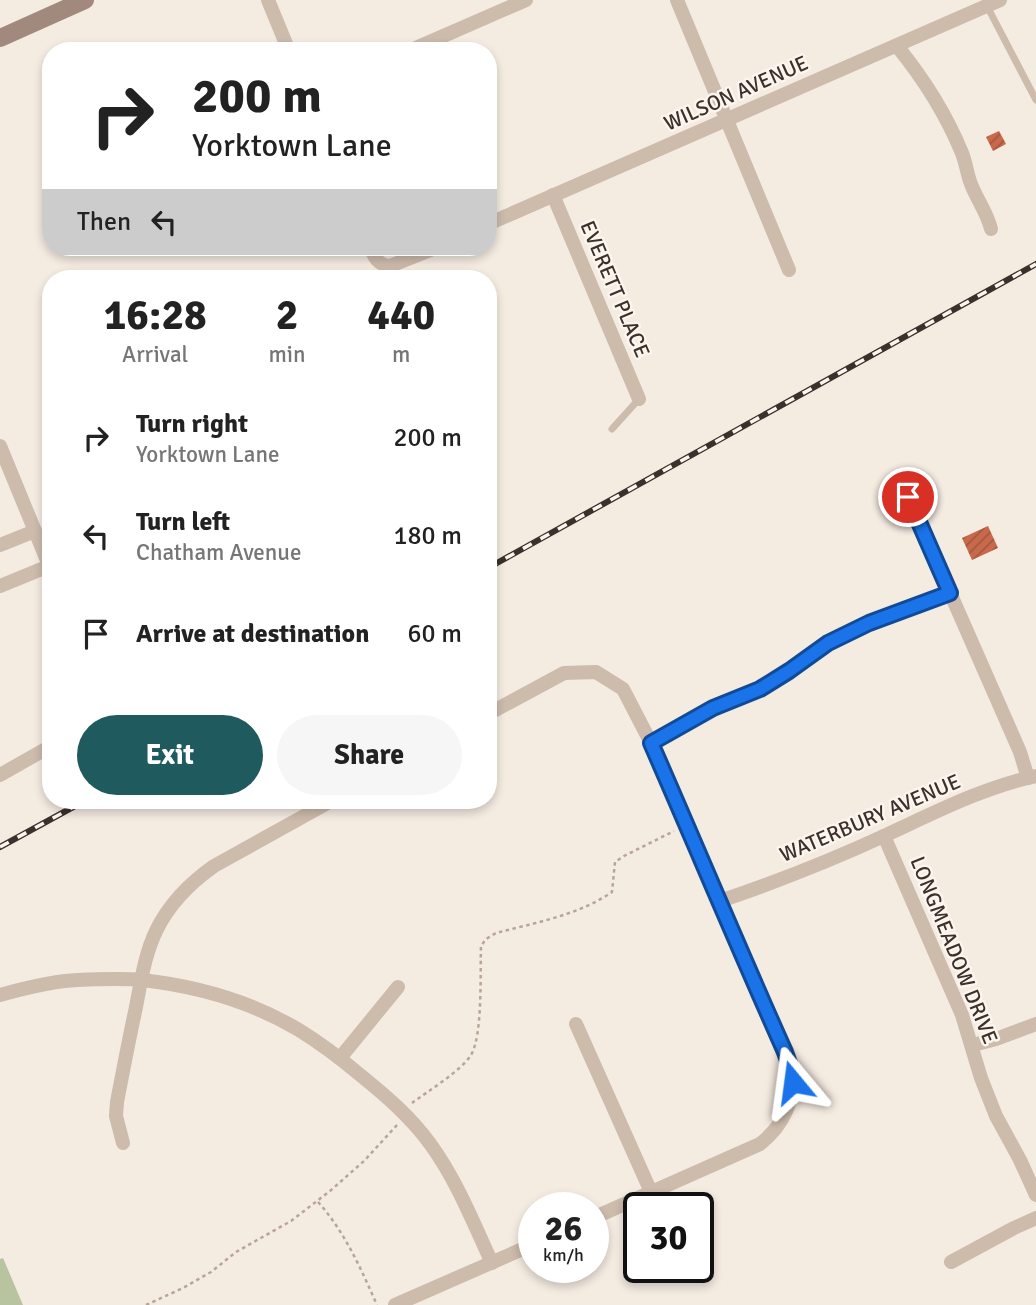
<!DOCTYPE html>
<style>
:root{--surface:#fff;--page:#f6f6f6;--text:#222;--muted:#767676;--accent:#1f5a5e}
body{margin:0;font-family:Signika,sans-serif;background:var(--page);color:var(--text);height:100vh;display:flex;flex-direction:column;font-size:26px;white-space:nowrap}
*{box-sizing:border-box;margin:0}
p{font-size:23px;color:var(--muted)}
.icon{flex:none;width:38px;height:38px;fill:none;stroke:currentColor;stroke-width:2;stroke-linecap:round;stroke-linejoin:round}
.map{position:relative;flex:1;overflow:hidden}
.drawer{position:absolute;left:42px;top:270px;width:455px;height:539px;display:flex;flex-direction:column;background:var(--surface);border-radius:28px;box-shadow:0 4px 10px #0003}
.drawer>*{flex:none}
.guide{position:absolute;left:42px;top:42px;width:455px;height:214px;border-radius:28px;box-shadow:0 4px 10px #0003;background:#fff;color:var(--text);overflow:hidden}
.speed{position:absolute;left:518px;top:1192px;display:flex;gap:14px;font-size:35px;font-weight:700;text-align:center}
.speed>*{display:grid;place-content:center;width:91px;height:91px;border-radius:50%;background:var(--surface);box-shadow:0 4px 10px #0003;line-height:1}
.speed small{font-size:18px;font-weight:400}
.speed .limit{border:4px solid #111;border-radius:10px;background:#fff;color:#111}
.pin{position:absolute;display:grid;place-items:center;width:60px;height:60px;color:#fff;margin:-30px;border:4px solid #fff;border-radius:50%;box-shadow:0 2px 7px #0007}
.me{position:absolute;width:77px;margin:-38px;rotate:344deg;stroke-linejoin:round;filter:drop-shadow(0 0 5px #0008)}
.turn{display:flex;align-items:center;gap:24px;height:147px;padding:0 35px;font-size:32px}
.turn .icon{width:91px;height:91px;stroke-width:2.5}
.turn b{display:block;font-size:49px;line-height:60px}
.then{display:flex;align-items:center;height:66px;padding:0 35px;background:#0003;gap:14px;font-size:26px}
.eta{display:flex;justify-content:space-evenly;align-items:center;height:119px;text-align:center}
.eta b{font-size:42px;font-weight:700;line-height:49px}
.primary-button{display:flex;gap:14px;margin-top:auto;padding:14px 35px}
.primary-button a{flex:1;height:80px;border-radius:42px;background:var(--accent);color:#fff;font-size:28px;font-weight:700;line-height:80px;text-align:center}
.primary-button a+a{background:var(--page);color:var(--text)}
ul{padding:0;list-style:none}
li{display:flex;align-items:center;gap:21px;height:98px;padding:0 35px}
li div{flex:1}
li b{display:block;font-size:26px}
li em{font-style:normal}
.map>svg:first-child{display:block}
.green{fill:#b8c4a0}
.building{fill:url(#building-hatch)}
.lines{fill:none;stroke-linecap:round;stroke-linejoin:round}
.path{stroke:#b9a596;stroke-width:2.5;stroke-dasharray:3.5 3.5;stroke-linecap:butt}
.lane{stroke:#cdbbac;stroke-width:7}
.street{stroke:#cdbbac;stroke-width:14}
.secondary{stroke:#a18a7d;stroke-width:18}
.rail-casing{stroke:#3b302b;stroke-width:6}
.rail{stroke:#fbf5ee;stroke-width:3.5;stroke-dasharray:10;stroke-linecap:butt}
.route-casing{stroke:#114b97;stroke-width:18}
.route{stroke:#1a73e8;stroke-width:12}
.labels{text-anchor:middle;dominant-baseline:central;stroke-width:5;stroke-linejoin:round;paint-order:stroke}
.street-label{font-size:21px;fill:#3b302b;stroke:#fbf5ee}
</style>
<div class="map">
<svg width="1036" height="1305" viewBox="0 0 1036 1305">
<defs>
<pattern id="building-hatch" width="6" height="6" patternUnits="userSpaceOnUse" patternTransform="scale(1.75)"><rect width="6" height="6" fill="#c8694b"/><path d="M-1 1l2-2M0 6l6-6M5 7l2-2" fill="none" stroke="#a4573f"/></pattern>
</defs>
<rect width="100%" height="100%" fill="#f4ebe1"/>
<polygon class="green" points="3,1258 23,1305 0,1305 0,1259"/>
<g class="building">
<polygon points="999,131 1006,144 993,151 986,137"/>
<polygon points="988,526 998,548 972,560 962,538"/>
</g>
<g class="lines">
<g class="path">
<path d="M412 1103C428 1091 461 1071 471 1055 483 1035 480 971 481 946L486 939 496 933C534 923 579 915 612 892L615 862 624 856 674 831"/>
<path d="M318 1202C345 1232 361 1269 377 1305"/>
<polyline points="146,1305 183,1288 211,1272 236,1252 291,1221 330,1191 364,1161 397,1125"/>
</g>
<g class="lane">
<polyline points="987,6 1036,100"/>
<polyline points="612,429 639,399"/>
</g>
<g class="street">
<polyline points="268,0 289,51"/>
<polyline points="677,0 789,270"/>
<path d="M897 46C923 78 946 114 962 153 966 163 967 174 971 184 977 200 987 212 991 229"/>
<polyline points="409,51 526,0"/>
<polyline points="553,195 639,399"/>
<polyline points="488,224 1000,0"/>
<path d="M370 247C374 257 378 265 390 266L438 247"/>
<polyline points="0,446 51,570"/>
<polyline points="908,497 1020,752 1028,778"/>
<polyline points="0,545 35,531"/>
<polyline points="0,586 49,566"/>
<path d="M488 714 564 673 596 672 623 689 651 743 720 901 731 931 791 1069C796 1099 784 1125 760 1144L593 1218"/>
<polyline points="651,743 713,708 759,689 789,671 828,643 869,623 950,593"/>
<polyline points="0,775 51,746"/>
<polyline points="884,836 962,1015 981,1078 996,1116 1020,1160 1036,1195"/>
<path d="M720 901C776 882 832 860 886 835 934 813 984 787 1036 776"/>
<path d="M0 995C25 988 52 981 78 980 99 979 122 978 142 980 196 986 252 1002 299 1030 320 1043 340 1058 359 1074 385 1095 411 1117 431 1145 457 1181 473 1222 492 1263"/>
<polyline points="576,1024 651,1192"/>
<polyline points="973,1045 996,1039 1036,1024"/>
<polyline points="340,1058 398,987"/>
<path d="M123 1143 116 1116 117 1102C123 1071 129 1039 136 1007 141 981 145 953 157 929 170 903 190 883 214 866L333 800"/>
<polyline points="951,1262 1014,1228 1036,1218"/>
<polyline points="395,1305 534,1244"/>
</g>
<polyline class="secondary" points="0,38 85,0"/>
<defs>
<g id="rail">
<polyline points="488,568 1036,264"/>
<polyline points="0,847 86,800"/>
</g>
</defs>
<use href="#rail" class="rail-casing"/>
<use href="#rail" class="rail"/>
</g>
<g class="lines">
<defs>
<path id="route" d="M793 1082 791 1069 785 1052C739 949 696 846 651 743L713 708 760 689 789 671 828 643 869 623 950 593 908 497"/>
</defs>
<use href="#route" class="route-casing"/>
<use href="#route" class="route"/>
</g>
<g class="labels">
<g class="street-label">
<text transform="translate(736 93) rotate(-24)">WILSON AVENUE</text>
<text transform="translate(615 289) rotate(67)">EVERETT PLACE</text>
<text transform="translate(870 818) rotate(-23)">WATERBURY AVENUE</text>
<text transform="translate(954 950) rotate(68)">LONGMEADOW DRIVE</text>
</g>
</g>
</svg>
<div class="speed"><div>26<small>km/h</small></div><div class="limit">30</div></div>
<div class="pin" style="left:908px;top:497px;background:#d93025"><svg class="icon" aria-label="arrive" viewBox="0 0 24 24"><path d="M6 21V4h12l-3 4 3 4H6"/></svg></div>
<svg class="me" style="left:793px;top:1082px" viewBox="-20 -20 40 40"><path d="M0-17L14 15 0 8-14 15z" fill="#1a73e8" stroke="#fff" stroke-width="4"/></svg>
<div class="guide">
<div class="turn"><svg class="icon" aria-label="right" viewBox="0 0 24 24"><path d="M7 20v-9h11M14 6l5 5-5 5"/></svg><div><b>200 m</b>Yorktown Lane</div></div>
<div class="then">Then<svg class="icon" aria-label="left" viewBox="0 0 24 24"><path d="M17 20v-9H6M10 6l-5 5 5 5"/></svg></div>
</div>
<section class="drawer">
<div class="eta">
<div><b>16:28</b><p>Arrival</p></div>
<div><b>2</b><p>min</p></div>
<div><b>440</b><p>m</p></div>
</div>
<ul>
<li><svg class="icon" aria-label="right" viewBox="0 0 24 24"><path d="M7 20v-9h11M14 6l5 5-5 5"/></svg><div><b>Turn right</b><p>Yorktown Lane</p></div><em>200 m</em></li>
<li><svg class="icon" aria-label="left" viewBox="0 0 24 24"><path d="M17 20v-9H6M10 6l-5 5 5 5"/></svg><div><b>Turn left</b><p>Chatham Avenue</p></div><em>180 m</em></li>
<li><svg class="icon" aria-label="arrive" viewBox="0 0 24 24"><path d="M6 21V4h12l-3 4 3 4H6"/></svg><div><b>Arrive at destination</b></div><em>60 m</em></li>
</ul>
<div class="primary-button"><a>Exit</a><a>Share</a></div>
</section>
</div>
